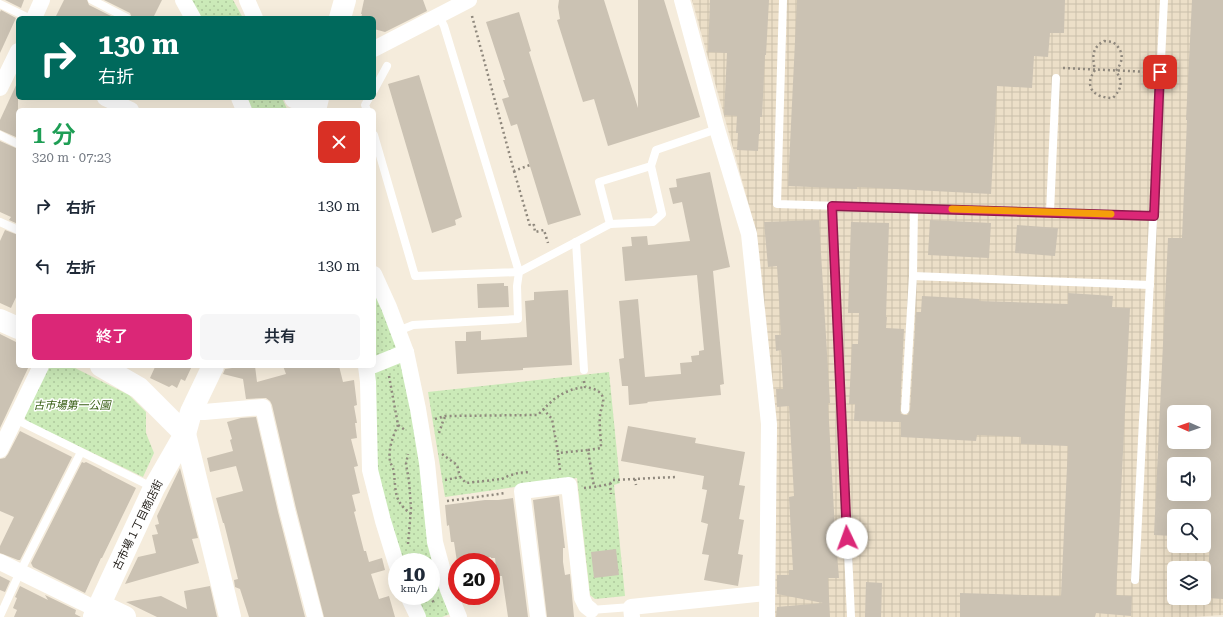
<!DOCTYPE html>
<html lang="ja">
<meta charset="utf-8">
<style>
:root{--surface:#fff;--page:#f6f6f7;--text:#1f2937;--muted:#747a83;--accent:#db2777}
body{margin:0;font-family:"Roboto Serif","Noto Sans JP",serif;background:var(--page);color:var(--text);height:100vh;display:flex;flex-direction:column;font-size:15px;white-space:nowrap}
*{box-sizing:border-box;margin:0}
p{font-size:13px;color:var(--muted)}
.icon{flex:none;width:22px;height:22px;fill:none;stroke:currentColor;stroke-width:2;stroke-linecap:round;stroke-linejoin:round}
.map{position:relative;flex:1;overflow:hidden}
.side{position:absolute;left:16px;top:108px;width:360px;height:260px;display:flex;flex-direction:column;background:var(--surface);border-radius:6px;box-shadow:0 4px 16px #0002}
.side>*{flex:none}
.guide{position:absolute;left:16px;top:16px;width:360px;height:84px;border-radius:6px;box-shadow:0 4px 16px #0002;background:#00695c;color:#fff;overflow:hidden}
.needle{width:26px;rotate:272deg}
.controls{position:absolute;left:1167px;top:405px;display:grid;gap:8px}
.controls a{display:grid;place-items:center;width:44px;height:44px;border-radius:6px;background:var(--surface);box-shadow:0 4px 16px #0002;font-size:20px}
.speed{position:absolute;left:388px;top:553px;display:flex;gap:8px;font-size:20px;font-weight:700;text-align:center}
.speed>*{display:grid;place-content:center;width:52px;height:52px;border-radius:50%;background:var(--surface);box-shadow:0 4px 16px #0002;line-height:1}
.speed small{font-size:10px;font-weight:400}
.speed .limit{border:6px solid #d22;background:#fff;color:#111}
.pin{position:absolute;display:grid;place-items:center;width:34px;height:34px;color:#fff;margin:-17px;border-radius:8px;box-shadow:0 2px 6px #0006}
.me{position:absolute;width:44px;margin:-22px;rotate:357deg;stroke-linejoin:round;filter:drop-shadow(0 0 3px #0008)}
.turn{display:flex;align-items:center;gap:14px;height:84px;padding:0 16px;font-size:18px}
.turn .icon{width:52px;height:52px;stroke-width:2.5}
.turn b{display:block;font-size:28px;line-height:34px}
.round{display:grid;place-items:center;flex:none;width:42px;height:42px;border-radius:6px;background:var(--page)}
.summary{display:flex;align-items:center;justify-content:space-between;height:68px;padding:0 16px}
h1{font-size:24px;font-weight:600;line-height:30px;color:#1e9e55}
.action{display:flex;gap:8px;margin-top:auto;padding:8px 16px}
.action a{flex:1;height:46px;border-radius:6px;background:var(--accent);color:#fff;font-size:16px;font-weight:600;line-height:46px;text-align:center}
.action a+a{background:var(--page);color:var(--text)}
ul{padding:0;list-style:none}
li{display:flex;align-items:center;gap:12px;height:60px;padding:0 16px}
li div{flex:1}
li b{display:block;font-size:15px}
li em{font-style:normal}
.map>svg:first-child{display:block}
.industrial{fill:url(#industrial-grid);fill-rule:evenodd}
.park{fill:url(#park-dots)}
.building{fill:#cbc2b3;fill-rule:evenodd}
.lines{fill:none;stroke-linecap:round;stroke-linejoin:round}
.path{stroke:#8f887d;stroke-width:2.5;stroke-dasharray:2 3;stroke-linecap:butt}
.lane{stroke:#fff;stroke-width:8}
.street{stroke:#fff;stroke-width:16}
.secondary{stroke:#fff;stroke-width:22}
.route-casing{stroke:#8e194d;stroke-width:10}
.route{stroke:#db2777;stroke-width:7}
.slow{stroke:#f59e0b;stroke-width:7}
.labels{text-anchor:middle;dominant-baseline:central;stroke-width:3;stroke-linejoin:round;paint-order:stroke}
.park-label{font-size:11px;font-style:italic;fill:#365d12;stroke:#fff}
.street-label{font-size:11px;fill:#201c17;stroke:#fff}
</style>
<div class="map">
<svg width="1223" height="617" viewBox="0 0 1223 617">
<defs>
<pattern id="industrial-grid" width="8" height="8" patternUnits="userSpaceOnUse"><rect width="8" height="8" fill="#ecdfc8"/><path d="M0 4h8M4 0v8" fill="none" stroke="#cabfab"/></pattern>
<pattern id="park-dots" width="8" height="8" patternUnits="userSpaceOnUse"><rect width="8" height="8" fill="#cbeab8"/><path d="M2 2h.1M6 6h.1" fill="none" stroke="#aec89d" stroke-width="1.8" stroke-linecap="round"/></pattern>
</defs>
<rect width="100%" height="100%" fill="#f5ecdc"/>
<path class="industrial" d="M692 0H1223V615L1192 617H773L777 432 765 332 756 231ZM1174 412H1204V442H1174ZM1174 464H1204V494H1174ZM1174 516H1204V546H1174ZM1174 568H1204V598H1174Z"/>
<g class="park">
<polygon points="189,0 233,0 243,18 199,18"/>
<polygon points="245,98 282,98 287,109 291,110 251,110"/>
<polygon points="374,286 399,349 374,357"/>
<polygon points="402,360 450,614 442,617 423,617 414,596 431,596 431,562 401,562 375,470 374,370"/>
<polygon points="49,366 71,366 129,395 146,412 146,433 154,453 143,477 26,421 24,415"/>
<polygon points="609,372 620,483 614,485 625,596 595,599 590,595 577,478 445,497 428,392"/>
</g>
<g class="building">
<polygon points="5,0 24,0 21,8"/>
<polygon points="64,0 87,0 89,5 115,18 55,18"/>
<polygon points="104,0 162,0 153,18 132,18 130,13"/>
<polygon points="364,0 423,0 427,11 385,32 374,29 374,18 361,18 362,14 361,14"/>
<polygon points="559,0 604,0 638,108 638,0 664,0 700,117 608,146 594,99 583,102 557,20 560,19 558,7"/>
<polygon points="710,0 769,0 766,55 765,55 762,117 760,117 760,134 759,134 758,151 737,150 738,133 736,133 737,116 724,115 727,53 708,52"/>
<polygon points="797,0 1065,0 1064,33 1050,33 1048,57 1034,56 1032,88 997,86 991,194 857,187 857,189 788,186"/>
<path d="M1192 0H1223V599L1207 598 1210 538H1204V516H1174V536L1154 535 1168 238H1182L1187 120H1186ZM1174 412H1204V442H1174ZM1174 464H1204V494H1174Z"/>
<polygon points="1,10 16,18 0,53 0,12"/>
<polygon points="519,12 531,51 529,52 581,215 548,225 517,124 511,126 502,99 509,97 503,80 505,80 486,22"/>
<polygon points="419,75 462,217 455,220 456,225 432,233 388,84"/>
<polygon points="18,81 18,138 0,130 0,120"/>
<polygon points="0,141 18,149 18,224 9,220 11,217 0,212"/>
<polygon points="710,172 730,267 713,271 724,384 720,385 721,395 647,402 648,403 629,405 628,386 622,386 619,359 624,358 619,301 638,299 645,377 681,374 680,363 692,362 691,356 699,355 699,351 704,350 697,275 625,281 622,247 632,246 631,237 647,236 648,245 690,241 682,202 673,204 669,188 677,187 676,179"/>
<polygon points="819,220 830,403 828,403 835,530 839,578 828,578 830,617 776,617 777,607 823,603 777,594 777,575 789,575 789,570 793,570 789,497 794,496 789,406 777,407 776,389 783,389 781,350 776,351 775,335 781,335 777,266 768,267 764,222"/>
<polygon points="930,220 991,223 989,258 928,255"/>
<polygon points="851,222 889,223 886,317 887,317 886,328 904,329 900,410 900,413 904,415 908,415 910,410 916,312 921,312 922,296 979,299 979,301 1068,304 1068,293 1113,296 1112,307 1130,308 1116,595 1132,596 1131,616 1096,613 1095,617 960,617 960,593 1061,596 1068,446 1021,444 1021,437 977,435 976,441 901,437 901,422 854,421 855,404 849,404 852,344 858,344 859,313 848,313"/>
<polygon points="1017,225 1058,228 1055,256 1015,253"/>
<polygon points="5,230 18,235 18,293 11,308 0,303 0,241"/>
<polygon points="504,283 504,286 508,286 509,307 478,308 477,284"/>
<polygon points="568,290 572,365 523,368 523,370 457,374 455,341 466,341 466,332 481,331 481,340 527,337 525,301 534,300 534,292"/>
<polygon points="0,334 18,343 18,366 29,366 0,428"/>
<polygon points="153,366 192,366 185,381 181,379 177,388 172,385 169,387 150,378 155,367"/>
<polygon points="246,366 255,366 257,382 286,374 283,366 339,366 343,382 354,380 357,405 354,406 357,423 355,423 357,438 351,439 358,466 354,467 360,493 352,495 356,511 354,512 364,551 366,551 369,562 382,558 385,570 371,574 379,599 389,596 395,617 324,617 296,508 272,405 270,401 266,398 246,399 243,379 223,374 225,369"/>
<polygon points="256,417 278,512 305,617 249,617 240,589 235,587 234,580 238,579 224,523 223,523 216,498 243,491 236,466 210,472 207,458 233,451 230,440 232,439 227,422 241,418"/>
<polygon points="628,426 696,438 695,443 745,452 739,485 745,486 739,519 744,520 738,554 743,555 738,586 704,580 709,555 702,554 708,524 701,522 707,490 702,489 704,476 621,461"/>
<polygon points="20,431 72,457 20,560 18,560 0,553 0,546 14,517 0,511 0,459 5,458 8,454"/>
<polygon points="82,462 84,463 86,462 102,470 101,470 136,488 102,558 101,558 85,593 33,567 31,563"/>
<polygon points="180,468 198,538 192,539 199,563 125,584 138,557 156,553 152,535 158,534 155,525 159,524 157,516"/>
<polygon points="559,496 565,548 563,548 563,562 565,575 570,574 574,617 547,617 533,500"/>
<polygon points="513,498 528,617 508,617 502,576 497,576 495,558 491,558 491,557 457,562 454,542 451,542 449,525 447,526 445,505 485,500 498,500"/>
<polygon points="616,549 619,575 594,578 591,552"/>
<polygon points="0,576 10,581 5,592 0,590"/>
<polygon points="866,582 882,583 881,617 865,617"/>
<polygon points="20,586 48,600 45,595 76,610 75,614 81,617 14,617 17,610 13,608 17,598 15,597"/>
<polygon points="210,586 217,617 157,617 126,602 161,596 187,609 184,591"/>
</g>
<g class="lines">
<g class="path">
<polyline points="472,16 514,171 530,165"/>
<path d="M1104 41 1113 42C1124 51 1124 60 1116 71 1123 82 1122 88 1113 98 1094 98 1083 87 1095 70 1092 56 1092 48 1104 41Z"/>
<polyline points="1063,68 1150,72"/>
<polyline points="514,171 530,226 534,225 535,232 544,230 548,243"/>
<polyline points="389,376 398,425 405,430"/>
<path d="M584 381 585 387C594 388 605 392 603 403 602 408 600 411 600 416 599 426 601 437 601 448L588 450"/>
<polyline points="543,409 552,419 558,453"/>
<path d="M435 419 445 416 538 415C553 399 562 390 585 387"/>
<path d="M398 425C393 436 388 449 390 461 391 465 394 469 394 473 396 493 394 501 411 514"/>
<polyline points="439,433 443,421 445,417"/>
<polyline points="442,454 457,465 460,477"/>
<polyline points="560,470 558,453 588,450 594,487 610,484 611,494"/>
<polyline points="635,479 636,485"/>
<polyline points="445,480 460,477 466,483 502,479 508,476 518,473 530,472"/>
<polyline points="610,484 613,480 676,477"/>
<polyline points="584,488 594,487"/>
<polyline points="447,501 506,493"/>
<polyline points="408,544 411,509 409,481 406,464 408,454"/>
<polyline points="430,596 434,603"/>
</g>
<g class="lane">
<polyline points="92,0 127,18"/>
<polyline points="783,0 777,204 1154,216"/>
<polyline points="0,4 29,18"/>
<polyline points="374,90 387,66"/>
<polyline points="367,110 365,105 369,98"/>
<polyline points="0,135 18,144"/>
<polyline points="374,135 415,276 519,272 444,26 439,16"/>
<polyline points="832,205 851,617"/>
<polyline points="1050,212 1056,78"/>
<polyline points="0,222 18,230"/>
<polyline points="610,224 599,182 651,166"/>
<polyline points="576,242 584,370"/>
<polyline points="913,276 1150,285"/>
<polyline points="398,331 413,325 518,319 517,286 519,272 610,224 653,222 662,214 651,166 656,150 717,129"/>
<polyline points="905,410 913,276 914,208"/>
<polyline points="15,419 154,488"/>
<polyline points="1135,580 1164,0"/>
<polyline points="591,610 631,607"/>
<polyline points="0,616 20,572 81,452"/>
</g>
<g class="street">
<polyline points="183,0 193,18"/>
<polyline points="247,0 255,18"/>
<polyline points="682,0 717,129 749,234 769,424 767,617"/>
<polyline points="34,18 42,0"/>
<polyline points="374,49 469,0"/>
<polyline points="0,88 18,51"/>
<polyline points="105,98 131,110"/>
<polyline points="239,98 244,110"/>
<polyline points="292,98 293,100 316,108"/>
<polyline points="374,274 389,307 406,352 418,409 427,463 435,542 448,590 459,617"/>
<polyline points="374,365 406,352"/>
<polyline points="366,366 368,382 370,470 383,521 397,566"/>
<polyline points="191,412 204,412 263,407 287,510 315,617"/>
<polyline points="0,450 41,366"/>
<polyline points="0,562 98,610"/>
<polyline points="408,596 418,617"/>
<polyline points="538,617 522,491 569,485 582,598 586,606 591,610"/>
<polyline points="632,617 631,607 767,593"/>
</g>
<g class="secondary">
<polyline points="340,18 345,0"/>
<polyline points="315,110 318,98"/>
<polyline points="0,320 18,328"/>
<polyline points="101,366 139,388 185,434 230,617"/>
<polyline points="100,605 125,617"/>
<polyline points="94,617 154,488 185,434 191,412 213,366"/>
</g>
</g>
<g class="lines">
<defs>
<polyline id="route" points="847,538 832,206 1154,216 1160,72"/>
</defs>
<use href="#route" class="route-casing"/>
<use href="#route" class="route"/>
<polyline class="slow" points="952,209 1111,214"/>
</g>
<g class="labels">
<g class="park-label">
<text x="72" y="405">古市場第一公園</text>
</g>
<g class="street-label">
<text transform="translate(138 525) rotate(-64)">古市場１丁目商店街</text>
</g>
</g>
</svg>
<div class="controls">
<a><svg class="needle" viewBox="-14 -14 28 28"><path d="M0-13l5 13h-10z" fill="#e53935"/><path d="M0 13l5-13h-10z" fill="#747a83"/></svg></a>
<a><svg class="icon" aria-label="sound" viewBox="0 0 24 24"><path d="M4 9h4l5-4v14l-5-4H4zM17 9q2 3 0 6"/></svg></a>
<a><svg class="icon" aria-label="search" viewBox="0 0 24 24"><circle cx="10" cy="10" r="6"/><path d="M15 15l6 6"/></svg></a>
<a><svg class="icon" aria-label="layers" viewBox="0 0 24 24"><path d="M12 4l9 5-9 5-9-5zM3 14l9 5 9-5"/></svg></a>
</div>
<div class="speed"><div>10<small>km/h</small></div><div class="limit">20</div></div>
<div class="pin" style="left:1160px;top:72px;background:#d93025"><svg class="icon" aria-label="arrive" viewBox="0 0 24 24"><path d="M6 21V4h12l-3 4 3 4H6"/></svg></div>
<svg class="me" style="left:847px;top:538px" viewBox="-20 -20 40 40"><circle r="19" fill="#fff"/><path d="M0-13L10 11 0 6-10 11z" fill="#db2777"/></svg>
<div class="guide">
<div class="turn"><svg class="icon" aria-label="right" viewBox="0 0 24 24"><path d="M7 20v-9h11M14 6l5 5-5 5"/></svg><div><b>130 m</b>右折</div></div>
</div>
<section class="side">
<div class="summary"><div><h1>1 分</h1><p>320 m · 07:23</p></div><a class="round" style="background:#d93025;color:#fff"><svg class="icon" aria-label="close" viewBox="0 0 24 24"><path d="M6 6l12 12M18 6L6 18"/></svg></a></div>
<ul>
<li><svg class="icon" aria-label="right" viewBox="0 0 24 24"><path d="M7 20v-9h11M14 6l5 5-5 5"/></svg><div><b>右折</b></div><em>130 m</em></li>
<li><svg class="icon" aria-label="left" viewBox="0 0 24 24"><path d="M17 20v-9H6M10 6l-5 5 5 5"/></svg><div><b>左折</b></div><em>130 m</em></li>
</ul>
<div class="action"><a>終了</a><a>共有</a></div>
</section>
</div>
